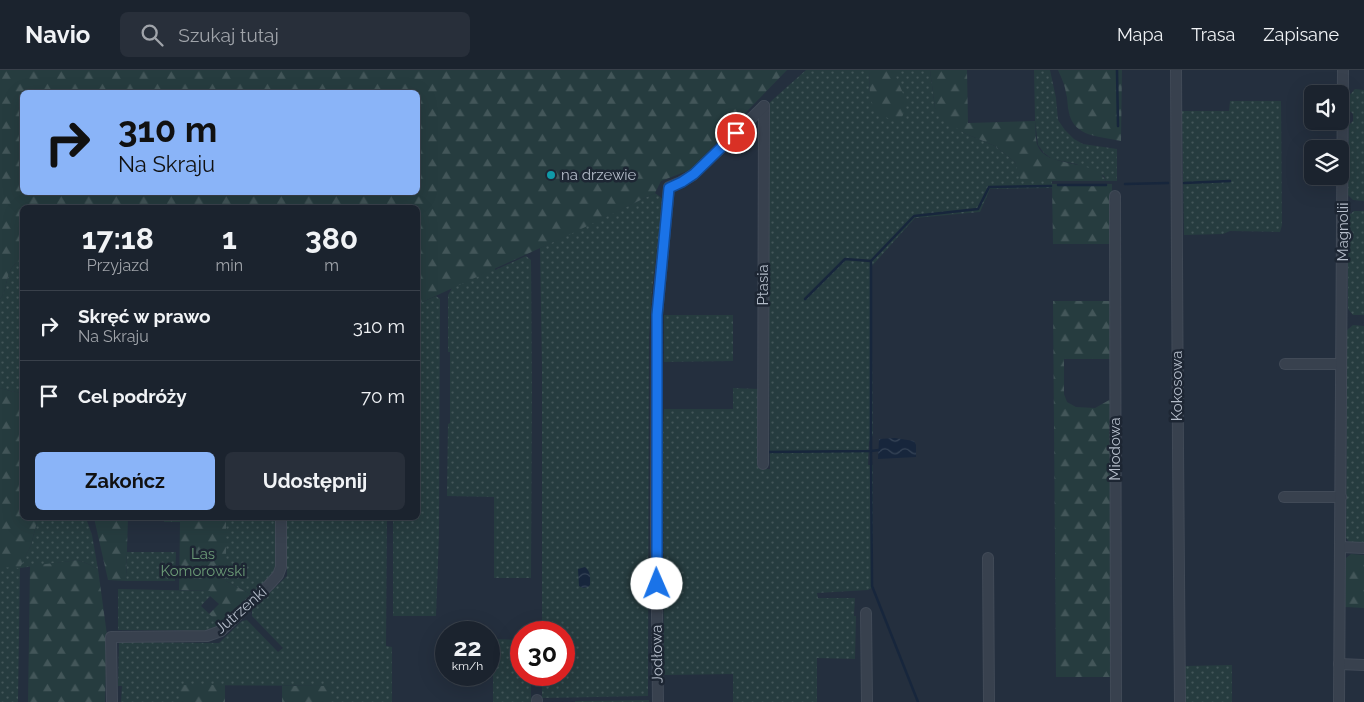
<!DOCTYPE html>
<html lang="pl">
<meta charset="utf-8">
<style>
:root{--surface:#1b232e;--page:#282f3a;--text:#f1f3f6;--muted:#a0a4aa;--line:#39404a;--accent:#8ab4f8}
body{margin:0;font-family:Raleway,sans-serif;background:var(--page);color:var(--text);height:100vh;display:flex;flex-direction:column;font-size:19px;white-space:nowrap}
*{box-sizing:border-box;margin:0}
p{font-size:16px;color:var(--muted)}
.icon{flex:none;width:28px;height:28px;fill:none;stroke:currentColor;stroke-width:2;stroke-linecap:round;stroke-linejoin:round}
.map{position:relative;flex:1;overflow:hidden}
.panel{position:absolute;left:20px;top:135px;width:400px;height:315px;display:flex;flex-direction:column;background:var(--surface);border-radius:8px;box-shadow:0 5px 20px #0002,0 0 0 1px var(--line)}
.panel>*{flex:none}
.top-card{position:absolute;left:20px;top:20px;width:400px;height:105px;border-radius:8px;box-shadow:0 5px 20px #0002,0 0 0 1px var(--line);background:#8ab4f8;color:#111;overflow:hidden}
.buttons{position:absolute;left:1304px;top:15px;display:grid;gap:10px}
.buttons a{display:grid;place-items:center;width:45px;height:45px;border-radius:8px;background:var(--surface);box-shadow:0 5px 20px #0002,0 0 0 1px var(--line);font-size:25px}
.speed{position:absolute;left:435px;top:551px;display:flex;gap:10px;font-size:25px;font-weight:700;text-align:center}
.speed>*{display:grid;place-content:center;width:65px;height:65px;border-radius:50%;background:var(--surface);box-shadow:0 5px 20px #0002,0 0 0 1px var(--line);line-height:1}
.speed small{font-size:12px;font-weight:400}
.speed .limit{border:8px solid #d22;background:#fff;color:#111}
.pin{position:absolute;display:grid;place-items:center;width:42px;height:42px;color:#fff;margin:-21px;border:2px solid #fff;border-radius:50%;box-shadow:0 1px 5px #0007}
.me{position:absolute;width:55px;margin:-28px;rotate:359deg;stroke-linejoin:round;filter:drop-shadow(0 0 4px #0008)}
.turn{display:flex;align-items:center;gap:18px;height:105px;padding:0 15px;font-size:22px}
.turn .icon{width:65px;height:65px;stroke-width:2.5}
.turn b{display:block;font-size:35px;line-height:42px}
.eta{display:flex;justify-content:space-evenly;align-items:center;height:85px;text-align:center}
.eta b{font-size:30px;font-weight:700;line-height:35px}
.action{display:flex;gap:10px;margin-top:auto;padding:10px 15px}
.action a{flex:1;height:58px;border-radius:8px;background:var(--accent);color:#111;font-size:20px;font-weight:700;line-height:58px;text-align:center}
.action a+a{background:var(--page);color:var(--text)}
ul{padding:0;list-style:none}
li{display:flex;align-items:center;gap:15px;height:70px;padding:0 15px;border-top:1px solid var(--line)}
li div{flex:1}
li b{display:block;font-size:19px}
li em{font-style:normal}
header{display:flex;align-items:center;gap:30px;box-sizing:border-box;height:70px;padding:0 25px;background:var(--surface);border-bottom:1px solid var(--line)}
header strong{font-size:24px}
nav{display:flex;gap:28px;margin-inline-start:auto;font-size:18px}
.search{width:350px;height:45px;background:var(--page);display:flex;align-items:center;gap:12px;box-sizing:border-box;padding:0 18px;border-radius:8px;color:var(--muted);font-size:19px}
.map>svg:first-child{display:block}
.grass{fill:url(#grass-dots)}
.forest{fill:url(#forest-firs);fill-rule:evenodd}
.water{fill:url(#water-waves)}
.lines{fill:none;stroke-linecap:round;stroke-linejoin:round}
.stream{stroke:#17263c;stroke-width:2.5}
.minor-casing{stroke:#414a57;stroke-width:12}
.minor{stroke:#38414e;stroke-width:10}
.route-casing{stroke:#114b97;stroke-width:12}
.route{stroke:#1a73e8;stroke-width:9}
.culture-dot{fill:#0f9aa8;stroke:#1d2633;stroke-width:2}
.labels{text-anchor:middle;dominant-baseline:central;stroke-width:5;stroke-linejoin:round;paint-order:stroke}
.poi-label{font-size:15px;fill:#b4bcc9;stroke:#1d2633;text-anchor:start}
.street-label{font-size:15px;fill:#b4bcc9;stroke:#1d2633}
.park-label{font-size:15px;fill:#6b9a76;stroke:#1d2633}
</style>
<header>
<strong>Navio</strong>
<div class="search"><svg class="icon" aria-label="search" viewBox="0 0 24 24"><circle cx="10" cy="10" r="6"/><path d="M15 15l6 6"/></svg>Szukaj tutaj</div>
<nav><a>Mapa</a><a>Trasa</a><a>Zapisane</a></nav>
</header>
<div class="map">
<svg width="1364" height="632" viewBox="0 0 1364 632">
<defs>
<pattern id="grass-dots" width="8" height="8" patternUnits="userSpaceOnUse" patternTransform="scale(1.25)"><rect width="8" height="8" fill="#263c3f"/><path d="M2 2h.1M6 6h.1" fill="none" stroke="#435659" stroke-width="1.8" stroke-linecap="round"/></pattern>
<pattern id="forest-firs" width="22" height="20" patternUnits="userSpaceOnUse" patternTransform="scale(1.25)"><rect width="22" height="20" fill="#263c3f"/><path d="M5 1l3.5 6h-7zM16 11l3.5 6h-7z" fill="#435659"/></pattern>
<pattern id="water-waves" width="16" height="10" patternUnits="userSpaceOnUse" patternTransform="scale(1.25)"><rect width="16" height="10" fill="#17263c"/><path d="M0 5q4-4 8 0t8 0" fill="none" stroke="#364457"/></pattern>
</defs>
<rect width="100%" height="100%" fill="#242f3e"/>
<g class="grass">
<polygon points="806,0 869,0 870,24 895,5 895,0 930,0 935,38 964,63 995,76 1015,92 1022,111 1052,111 1052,118 990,119 980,142 915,148 871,197 873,365 869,372 868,395 873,395 873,517 868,520 817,523 818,528 855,528 854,546 856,546 855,589 817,588 817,632 733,632 733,604 664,605 663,387 662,386 664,339 733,339 733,318 759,319 759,399 770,399 768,110 769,33"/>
<polygon points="1034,0 1050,0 1056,28 1058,50 1065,60 1074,69 1083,74 1117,79 1117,111 1106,111 1104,106 1076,94 1052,89 1044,83 1038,75 1035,51"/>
<polygon points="1355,19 1364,20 1364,131 1353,130 1348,125 1349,55 1353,51 1353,44 1349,40 1349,26"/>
<polygon points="1230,31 1281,31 1282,155 1280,162 1230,161 1223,164 1184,165 1182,41 1229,41"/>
<polygon points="655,123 663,129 652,221 649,267 648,626 542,628 542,605 564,605 564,562 542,562 542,297 540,178"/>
<polygon points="1354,141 1364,141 1364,245 1353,245 1348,239 1348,146"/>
<polygon points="526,186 531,190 532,320 531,508 494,508 494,427 447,426 448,354 450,353 450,282 448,282 448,225 452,218 495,198 495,200"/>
<path d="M22 190V323L10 321 0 318V229C8 220 5 203 15 194 17 192 20 191 22 190Z"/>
<polygon points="436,226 440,229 439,465 436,546 393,546 393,448 418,448 418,234"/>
<polygon points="664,245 733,245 733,291 664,292"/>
<polygon points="1353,255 1364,256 1364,475 1351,474 1346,468 1347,260"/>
<polygon points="38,448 86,448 92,465 98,499 88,494 78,490 20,498 18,632 0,632 0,497 20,497 31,475"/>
<polygon points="226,448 276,448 275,501 252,525 226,511"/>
<polygon points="287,448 387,448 386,576 392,577 392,632 331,632 330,616 180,615 179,632 121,632 122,616 118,616 119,572 122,570 126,572 219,573 242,551 247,550 278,582 283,578 252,546 252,540 287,506"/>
<polygon points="127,482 176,482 175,511 126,511"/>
<polygon points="118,519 210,521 210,526 201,536 221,555 216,561 118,560"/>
<polygon points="493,569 521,570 521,605 531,605 531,632 493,632"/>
<polygon points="1232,595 1232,632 1185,632 1184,596"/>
<polygon points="649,630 649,632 575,632 575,631"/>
</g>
<g class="forest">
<path d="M0 0H787L690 100 661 111 655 123 573 163 418 234V138H22V190C20 191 17 192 15 194 5 203 8 220 0 229ZM22 22H418V122H22Z"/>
<path d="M869 0H895V5C902 22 911 33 900 51L895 52 884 46 873 37 870 24Z"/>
<path d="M930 0H967L968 53 1035 51C1036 58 1035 67 1037 74 1045 100 1094 87 1106 111H1021L1015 92 995 76 964 63 946 51 935 38Z"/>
<path d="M1058 0H1122L1121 71C1100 66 1075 68 1069 43 1067 36 1068 29 1066 23 1065 15 1061 7 1058 0Z"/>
<polygon points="1052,114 1112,114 1112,174 1053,174"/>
<polygon points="1053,231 1111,231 1111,289 1064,289 1064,324 1067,332 1076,337 1095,338 1111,329 1111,607 1056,607"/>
<polygon points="0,318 10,321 22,323 22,448 38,448 31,475 20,498 0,497"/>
<polygon points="94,448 128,448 126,511 108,510"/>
<polygon points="164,448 226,448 226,511 252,525 221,555 209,544 219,534 210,526 210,521 179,520 180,452 164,452"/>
<polygon points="1351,484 1364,485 1364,538 1345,537 1346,488"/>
<polygon points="78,490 88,494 98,499 107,565 105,632 28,632 30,496"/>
<rect x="179" y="615" width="46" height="17"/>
<rect x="282" y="616" width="49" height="16"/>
</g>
<g class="water">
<polygon points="895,368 914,371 916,375 916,387 878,389 879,369"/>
<path d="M585 497C591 502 590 507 590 515L588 517 583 518 579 516 578 499Z"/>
</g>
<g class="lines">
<g class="stream">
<polyline points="1117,0 1118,56"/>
<polyline points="1184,113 1230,111"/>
<polyline points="1125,114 1168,113"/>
<polyline points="1058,115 1106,115"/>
<polyline points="805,229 845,189 871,191"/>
<polyline points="879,380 871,381 872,516 918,632"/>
<polyline points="767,382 871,381 871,191 914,146 978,139 989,117 1051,116"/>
</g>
<defs>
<g id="minor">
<polyline points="1176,0 1178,378 1180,632"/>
<polyline points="1115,126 1116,632"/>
<polyline points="1285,294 1341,294"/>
<polyline points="763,394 764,36"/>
<polyline points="1284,427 1341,427"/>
<polyline points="1340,477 1364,478"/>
<polyline points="988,488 989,632"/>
<polyline points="866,543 867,632"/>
<polyline points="1339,594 1364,595"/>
<polyline points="112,632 111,567 207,566 221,561 269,515 278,505 281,497 281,448"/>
<polyline points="537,632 537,630"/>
<polyline points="658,632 656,456 657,245 669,117 681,112 693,105 764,36"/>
<polyline points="1339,632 1343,0"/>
</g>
</defs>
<use href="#minor" class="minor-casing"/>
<use href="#minor" class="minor"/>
</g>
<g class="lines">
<defs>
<polyline id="route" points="657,514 657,245 669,118 682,112 694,104 736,63"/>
</defs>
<use href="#route" class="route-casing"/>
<use href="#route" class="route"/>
</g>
<circle class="culture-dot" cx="551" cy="105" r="5"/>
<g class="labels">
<g class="poi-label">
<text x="561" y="105">na drzewie</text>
</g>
<g class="street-label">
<text transform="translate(1343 162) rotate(-90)">Magnolii</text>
<text transform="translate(763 215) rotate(-90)">Ptasia</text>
<text transform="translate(1177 316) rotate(-90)">Kokosowa</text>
<text transform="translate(1115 379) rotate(-90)">Miodowa</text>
<text transform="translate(241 540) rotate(-41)">Jutrzenki</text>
<text transform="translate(657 584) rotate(-91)">Jodłowa</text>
</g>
<g class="park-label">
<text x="203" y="484">Las<tspan x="203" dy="17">Komorowski</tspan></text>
</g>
</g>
</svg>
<div class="buttons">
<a><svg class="icon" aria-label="sound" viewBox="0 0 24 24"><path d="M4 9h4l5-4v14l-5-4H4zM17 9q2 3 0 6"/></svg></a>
<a><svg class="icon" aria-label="layers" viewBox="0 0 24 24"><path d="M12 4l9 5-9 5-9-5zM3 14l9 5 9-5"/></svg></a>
</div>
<div class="speed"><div>22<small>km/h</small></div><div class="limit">30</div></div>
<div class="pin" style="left:736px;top:63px;background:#d93025"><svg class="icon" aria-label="arrive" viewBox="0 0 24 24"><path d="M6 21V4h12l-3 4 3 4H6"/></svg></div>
<svg class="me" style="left:657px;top:514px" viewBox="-20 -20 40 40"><circle r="19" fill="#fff"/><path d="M0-13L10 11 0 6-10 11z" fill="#1a73e8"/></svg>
<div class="top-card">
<div class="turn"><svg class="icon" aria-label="right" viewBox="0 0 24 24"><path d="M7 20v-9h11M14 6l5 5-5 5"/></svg><div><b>310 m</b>Na Skraju</div></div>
</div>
<section class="panel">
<div class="eta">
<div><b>17:18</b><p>Przyjazd</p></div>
<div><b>1</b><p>min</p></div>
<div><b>380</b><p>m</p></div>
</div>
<ul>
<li><svg class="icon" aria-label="right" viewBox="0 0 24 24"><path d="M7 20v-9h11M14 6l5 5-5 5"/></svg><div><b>Skręć w prawo</b><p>Na Skraju</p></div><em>310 m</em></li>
<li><svg class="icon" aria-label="arrive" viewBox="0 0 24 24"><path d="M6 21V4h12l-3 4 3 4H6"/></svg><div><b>Cel podróży</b></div><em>70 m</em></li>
</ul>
<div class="action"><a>Zakończ</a><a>Udostępnij</a></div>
</section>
</div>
